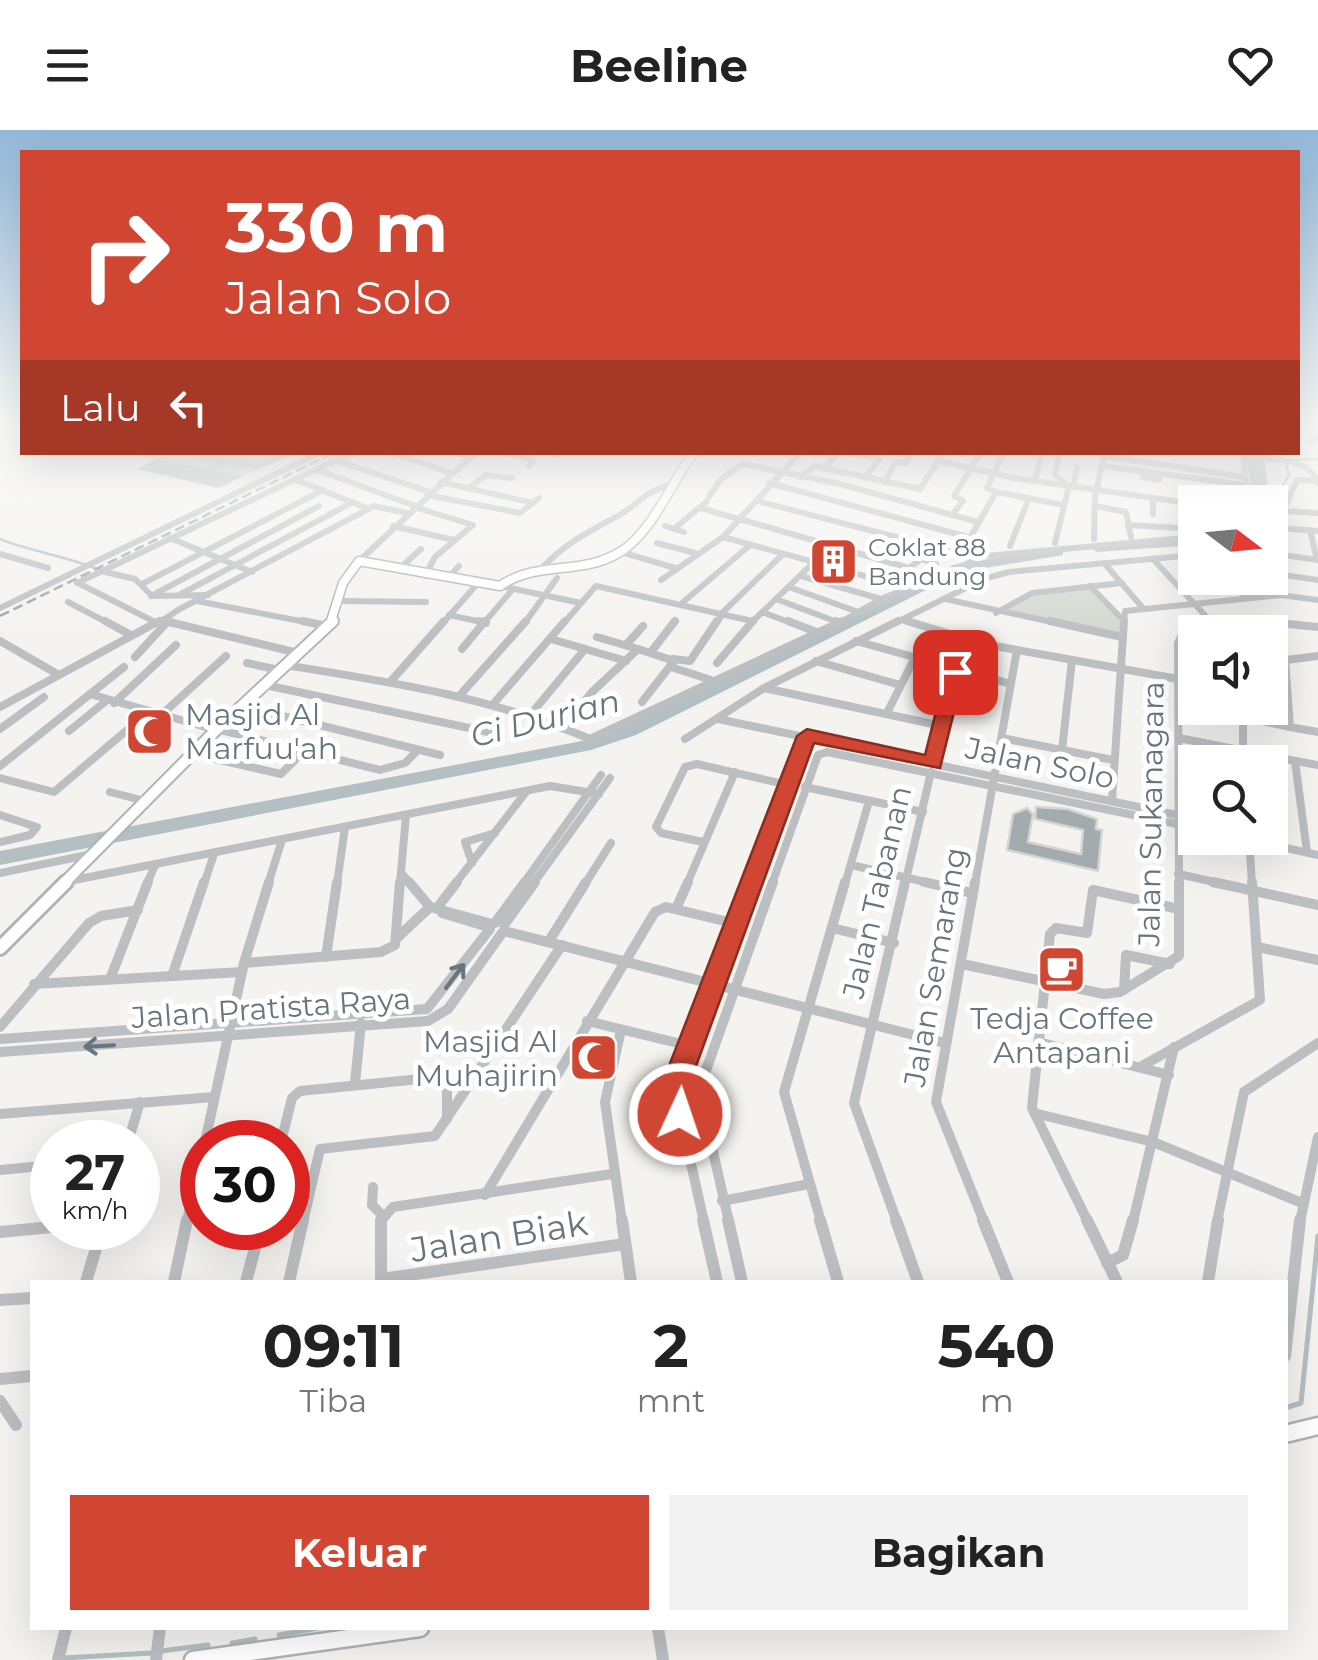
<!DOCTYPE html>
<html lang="id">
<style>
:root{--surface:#fff;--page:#f2f2f2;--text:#222;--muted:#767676;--accent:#d04633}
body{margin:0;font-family:Montserrat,sans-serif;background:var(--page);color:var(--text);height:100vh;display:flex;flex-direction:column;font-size:38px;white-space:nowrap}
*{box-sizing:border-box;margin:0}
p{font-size:32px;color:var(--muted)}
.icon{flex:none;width:55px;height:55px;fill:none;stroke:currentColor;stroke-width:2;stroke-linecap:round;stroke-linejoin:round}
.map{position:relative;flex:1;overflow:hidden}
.sheet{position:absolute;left:30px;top:1150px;width:1258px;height:350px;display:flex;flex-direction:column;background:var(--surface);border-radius:0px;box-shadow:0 10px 40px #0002}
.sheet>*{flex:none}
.top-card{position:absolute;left:20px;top:20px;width:1280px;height:305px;border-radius:0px;box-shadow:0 10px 40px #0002;background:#d04633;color:#fff;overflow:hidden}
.needle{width:65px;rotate:106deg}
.buttons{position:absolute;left:1178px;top:355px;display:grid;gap:20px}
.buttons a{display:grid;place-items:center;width:110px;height:110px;border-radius:0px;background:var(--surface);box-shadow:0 10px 40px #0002;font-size:50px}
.speed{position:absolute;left:30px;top:990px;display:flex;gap:20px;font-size:50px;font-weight:700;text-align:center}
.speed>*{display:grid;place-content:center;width:130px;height:130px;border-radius:50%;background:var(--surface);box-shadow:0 10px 40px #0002;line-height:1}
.speed small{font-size:25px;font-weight:400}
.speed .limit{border:15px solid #d22;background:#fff;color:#111}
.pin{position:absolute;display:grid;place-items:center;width:85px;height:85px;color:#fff;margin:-42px;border-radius:20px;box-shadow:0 5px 15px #0006}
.me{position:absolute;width:110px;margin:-55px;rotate:3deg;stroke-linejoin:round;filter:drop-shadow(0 0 8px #0008)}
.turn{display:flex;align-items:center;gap:35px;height:210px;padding:0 40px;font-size:45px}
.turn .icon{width:130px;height:130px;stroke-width:2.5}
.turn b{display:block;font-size:70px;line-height:85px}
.then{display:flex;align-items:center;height:95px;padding:0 40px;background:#0003;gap:20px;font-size:38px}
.eta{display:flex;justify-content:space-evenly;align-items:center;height:170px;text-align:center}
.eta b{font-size:60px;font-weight:700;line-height:70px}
.cta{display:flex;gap:20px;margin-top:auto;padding:20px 40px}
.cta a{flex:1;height:115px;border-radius:0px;background:var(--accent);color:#fff;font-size:40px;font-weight:700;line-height:115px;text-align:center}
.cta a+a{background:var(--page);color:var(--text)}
header{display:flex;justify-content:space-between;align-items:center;height:130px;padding:0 40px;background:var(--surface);font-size:45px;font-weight:700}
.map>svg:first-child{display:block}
.green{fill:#d3d8d0}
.water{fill:#b3bfc2}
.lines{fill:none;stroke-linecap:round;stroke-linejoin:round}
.stream-far1{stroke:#b3bfc2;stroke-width:2.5}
.stream{stroke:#b3bfc2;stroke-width:5}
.river{fill:#b3bfc2;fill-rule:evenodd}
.building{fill:#a3abaf;stroke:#d5d5d3;stroke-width:2.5}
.secondary-far3-casing{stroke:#aeb3b6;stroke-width:11}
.secondary-far2-casing{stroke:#aeb3b6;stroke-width:14}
.secondary-far1-casing{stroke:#aeb3b6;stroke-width:18}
.secondary-casing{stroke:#aeb3b6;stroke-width:21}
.street-far3{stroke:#bbbfc2;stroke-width:6}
.street-far2{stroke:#bbbfc2;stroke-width:8}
.street-far1{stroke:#bbbfc2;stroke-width:10}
.street{stroke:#bbbfc2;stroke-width:12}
.secondary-far3{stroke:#fff;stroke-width:8}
.secondary-far2{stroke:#fff;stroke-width:10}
.secondary-far1{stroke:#fff;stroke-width:12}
.secondary{stroke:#fff;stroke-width:16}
.rail{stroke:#9ba2a6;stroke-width:2.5;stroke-dasharray:10 5;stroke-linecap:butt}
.oneway{stroke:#66767e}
.route{fill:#d04633;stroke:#872e21;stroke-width:2.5}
.labels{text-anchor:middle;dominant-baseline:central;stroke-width:10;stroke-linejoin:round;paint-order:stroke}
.far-poi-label{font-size:25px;fill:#66767e;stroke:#fff;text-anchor:start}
.poi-label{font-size:30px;fill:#66767e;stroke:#fff;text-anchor:start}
.street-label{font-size:30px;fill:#66767e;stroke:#fff}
.water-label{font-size:32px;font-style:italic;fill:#61777b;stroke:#fff}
.near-street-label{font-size:35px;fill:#66767e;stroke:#fff}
</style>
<header><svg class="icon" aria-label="menu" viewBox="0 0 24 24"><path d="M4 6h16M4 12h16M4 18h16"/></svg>Beeline<svg class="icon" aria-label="heart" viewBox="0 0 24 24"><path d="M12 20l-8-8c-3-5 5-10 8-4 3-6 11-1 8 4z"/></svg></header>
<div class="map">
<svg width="1318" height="1530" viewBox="0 0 1318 1530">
<rect width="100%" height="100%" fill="#f4f3f0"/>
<g class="green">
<polygon points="127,323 294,323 244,346"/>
<polygon points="1090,459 1120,491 1119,504 1003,482 1034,465"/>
</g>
<polygon class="water" points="156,329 243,346 219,358 137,339"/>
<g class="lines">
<g class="stream-far1">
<polyline points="1293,330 1318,329"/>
<polyline points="1262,372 1281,359 1289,345 1285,331"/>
<path d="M0 409C34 423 69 426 102 441"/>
</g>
<g class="stream">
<polyline points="1285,1278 1301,1273 1318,1106"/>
<polyline points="279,1505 318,1498"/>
<polyline points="232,1513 255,1509"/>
<polyline points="161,1521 208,1515"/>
<polyline points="62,1528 152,1523"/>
</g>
<g class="river">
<polygon points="1246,322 1258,322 1266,372 1253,372"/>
<polygon points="1195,407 1195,415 1097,422 1090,418 1097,414"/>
<polygon points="1058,418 1063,419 1063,425 962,442 636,605 591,620 0,735 0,721 582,611 624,597 953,435"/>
</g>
</g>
<g class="building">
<polygon points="1036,677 1068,679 1097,689 1096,699 1102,700 1098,741 1007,720 1013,684 1027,678 1033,684 1028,712 1081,724 1083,700 1035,689"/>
<polygon points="596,908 608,918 606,928 589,945 583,944 574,934 583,926 585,916"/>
</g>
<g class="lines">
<defs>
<path id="secondary-far3" d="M330 494 343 453 359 431 500 456C537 430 582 446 620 422 652 403 672 351 694 322"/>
<polyline id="secondary-far2" points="63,754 217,599 333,491"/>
<polyline id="secondary-far1" points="0,818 66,752"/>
<g id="secondary">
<polyline points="1285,1304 1318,1296"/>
<polyline points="193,1530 420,1498"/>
</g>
</defs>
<use href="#secondary-far3" class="secondary-far3-casing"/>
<use href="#secondary-far2" class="secondary-far2-casing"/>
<use href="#secondary-far1" class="secondary-far1-casing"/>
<use href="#secondary" class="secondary-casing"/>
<g class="street-far3">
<polyline points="1310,310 1318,309"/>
<polyline points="185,322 256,337 291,322"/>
<polyline points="390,322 451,343"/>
<polyline points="455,322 471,327"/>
<polyline points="505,322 533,330 529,336"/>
<polyline points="801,322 723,407 908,458"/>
<polyline points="846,322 874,327"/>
<polyline points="1243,322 1248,372"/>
<polyline points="1261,322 1265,359"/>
<polyline points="555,325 558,322"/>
<polyline points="1103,326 1245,347"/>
<path d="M1243 327C1272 331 1306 324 1318 353"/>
<polyline points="338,331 430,362"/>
<polyline points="939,331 1014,348 1195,374"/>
<polyline points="1102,336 1246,355"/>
<polyline points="825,338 838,322"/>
<polyline points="211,339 246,322"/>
<polyline points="318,340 415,376"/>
<polyline points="1143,341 1143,347 1159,350"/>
<polyline points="800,347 815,336 920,359 944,322"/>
<polyline points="865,348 879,330 876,322"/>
<polyline points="296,350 369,379"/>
<polyline points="1035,351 1042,322"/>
<polyline points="441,352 533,373"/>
<polyline points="884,352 896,332 906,333 911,322"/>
<polyline points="769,353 968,407"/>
<polyline points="1073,357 1077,337"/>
<polyline points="469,358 486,345 512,348"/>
<polyline points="996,362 1064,375"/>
<polyline points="996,362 987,358 1004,322"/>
<polyline points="427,365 520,383 539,368"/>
<polyline points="1220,366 1248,371"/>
<polyline points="709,367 721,349 743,334 840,354 978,392"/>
<polyline points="1153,368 1153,384"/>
<polyline points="761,372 961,424 973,431"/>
<polyline points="1095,376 1126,382 1131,407"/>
<polyline points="414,377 473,395 435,427 425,446"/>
<polyline points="701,378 742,390"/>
<polyline points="1283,381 1318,383"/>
<polyline points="952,385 963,371 954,366 981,322"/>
<polyline points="743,390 909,438 921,429 936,434"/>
<polyline points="1128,395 1178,398"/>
<polyline points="393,396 454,410"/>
<polyline points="665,396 684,402"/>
<polyline points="1279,398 1318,401"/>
<polyline points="674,399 706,372"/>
<polyline points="1310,400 1317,430"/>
<polyline points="170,408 252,442"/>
<polyline points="1094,409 1095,366 1103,330"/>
<polyline points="1270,410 1297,350 1317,351"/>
<polyline points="657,413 695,423"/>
<polyline points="1055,413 1069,356 1055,345 1059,322"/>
<polyline points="1010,416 1029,368"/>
<polyline points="621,422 675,438"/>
<polyline points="1270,423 1318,430"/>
<polyline points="0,424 48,438"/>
<polyline points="961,424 996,362"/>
<polyline points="1153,429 1213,494"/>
<polyline points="359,431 476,322"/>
<polyline points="1104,433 1142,477"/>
<path d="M542 438C566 412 591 401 621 384 638 374 647 360 668 356"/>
<polyline points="399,439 421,419"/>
<polyline points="101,441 135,449 152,466 208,465"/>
<polyline points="1270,443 1318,450"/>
<polyline points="801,446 881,469"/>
<polyline points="448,448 459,436"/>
<polyline points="1228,448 1247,468"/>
<polyline points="661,450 723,407"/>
<polyline points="77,453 353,322"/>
<polyline points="80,454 153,491"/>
<polyline points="142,454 323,360"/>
<polyline points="500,456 581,473"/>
<polyline points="1090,456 1124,491"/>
<polyline points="789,457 861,483"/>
<polyline points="181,464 353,372"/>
<polyline points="151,466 319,376"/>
<polyline points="776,469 840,493"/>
<polyline points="945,469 1061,494"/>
<polyline points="197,471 316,494"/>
<polyline points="341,471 426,472"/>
<polyline points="68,472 110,494"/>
<polyline points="682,473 749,416"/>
<polyline points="0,478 321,322"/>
<polyline points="723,482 781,426"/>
<polyline points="762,482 794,494"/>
<polyline points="996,483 1032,463 1122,453"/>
<polyline points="449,485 486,493"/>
<polyline points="902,490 916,494"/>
<polyline points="169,492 177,494"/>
<polyline points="155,494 164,489"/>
<polyline points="167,494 165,489 178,480 374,376 407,383"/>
<polyline points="442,494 478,453"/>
<polyline points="483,494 513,459"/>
<polyline points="524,494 557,448"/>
<polyline points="563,494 596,456 752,491"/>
<polyline points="716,494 724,482"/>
<polyline points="750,494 811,435"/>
<polyline points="837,494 881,469 986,426 1195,407"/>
<polyline points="893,494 984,449 1009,442 1195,425"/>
<polyline points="1124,494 1125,481 1281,465 1318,470"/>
</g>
<g class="street-far2">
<polyline points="105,491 131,505"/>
<polyline points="303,491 327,496"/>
<polyline points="479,491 486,493"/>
<polyline points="788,491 819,503"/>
<polyline points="836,491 840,493"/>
<polyline points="907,491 984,514 1178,549"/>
<polyline points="1050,491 1122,507"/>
<polyline points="1210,491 1219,501"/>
<polyline points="169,492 298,523"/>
<polyline points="1205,502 1288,494 1318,497"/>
<polyline points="597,507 638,519"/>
<polyline points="551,509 626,531"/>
<polyline points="0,511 59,545"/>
<polyline points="856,511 1011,554"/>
<polyline points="626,515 643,496"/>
<polyline points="462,519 485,491"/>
<polyline points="651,522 675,491"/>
<polyline points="135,527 168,491"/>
<polyline points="673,529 690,531 717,491"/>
<polyline points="1285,529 1290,597 1318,602"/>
<polyline points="816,531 900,555"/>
<polyline points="1270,532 1318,526"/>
<polyline points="247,533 279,540"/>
<polyline points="717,533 753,491"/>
<path d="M285 535C390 552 491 567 590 609L843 491"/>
<polyline points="671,537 711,550"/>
<polyline points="392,550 444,491"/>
<polyline points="265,555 493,603"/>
<polyline points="764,558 942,596"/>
<polyline points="90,564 216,600"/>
<polyline points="461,564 526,491"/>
<polyline points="114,573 176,515"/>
<polyline points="494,573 565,491"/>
<polyline points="242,576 440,625"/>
<polyline points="0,577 159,491"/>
<polyline points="1243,578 1243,632"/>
<polyline points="887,583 914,529"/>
<polyline points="531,584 585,519"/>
<polyline points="160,586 226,526"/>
<polyline points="1243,587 1290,597"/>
<polyline points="718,589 1177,685"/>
<polyline points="563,598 592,562 638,519 674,531 642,572"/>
<polyline points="0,599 44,567"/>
<polyline points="217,599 380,640 405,633 418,620"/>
<polyline points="69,601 106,571"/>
<polyline points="1002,608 1113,630"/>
<polyline points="1179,608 1295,631"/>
<polyline points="685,609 764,558 898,491"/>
<polyline points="1062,620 1072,530"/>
<polyline points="193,624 281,644 305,620"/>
<polyline points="933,634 955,542"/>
<polyline points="0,636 124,537"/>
<polyline points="0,648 54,662 147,583"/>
<polyline points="805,657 923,682"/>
<polyline points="110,662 145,671"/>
<polyline points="1112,671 1124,491"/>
<polyline points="0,685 37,697 30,705 0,712"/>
<polyline points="1249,708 1252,754"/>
<polyline points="1250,710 1318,725"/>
<polyline points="703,712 661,703 656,697 685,637 697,634 788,655"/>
<polyline points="1307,722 1295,631 1318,635"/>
<polyline points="472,733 465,712 495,703"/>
<polyline points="851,735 934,754"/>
<polyline points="0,743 92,724"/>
<polyline points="402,744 411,754"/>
<polyline points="1178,744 1224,754"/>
<polyline points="64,752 550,656 599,664"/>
<polyline points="147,754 155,735"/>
<polyline points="204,754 214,724"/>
<polyline points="268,754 282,710"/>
<polyline points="337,754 345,697"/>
<polyline points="400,754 406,685"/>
<polyline points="455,754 526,662"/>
<polyline points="523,754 601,645"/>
<polyline points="533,754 610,648"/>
<polyline points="585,754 611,713"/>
<polyline points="687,754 735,642"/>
<polyline points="752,754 807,606"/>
<polyline points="772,754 818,625 827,622 1177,694"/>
<polyline points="845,754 869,671"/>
<polyline points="905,754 931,642"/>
<polyline points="975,754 1017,520"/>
<polyline points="1179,754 1178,513 1181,507 1195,504"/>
</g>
<g class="street-far1">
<polyline points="409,752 430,777 492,794"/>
<polyline points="924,752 972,763"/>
<polyline points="975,752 936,972 984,1092"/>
<polyline points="1213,752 1318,775"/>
<polyline points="437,778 457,752"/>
<polyline points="676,779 688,752"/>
<polyline points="442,783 485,796"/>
<polyline points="495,793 525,752"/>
<polyline points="504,795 535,752"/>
<polyline points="832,798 894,813"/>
<polyline points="504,801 945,913"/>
<polyline points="398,807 430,777"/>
<polyline points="549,811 586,752"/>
<polyline points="1258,817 1318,830"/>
<polyline points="326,827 337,752"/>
<polyline points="244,833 381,822 395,815 400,752"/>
<polyline points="962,834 1104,864 1120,862 1179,826 1179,752"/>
<polyline points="172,846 204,752"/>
<polyline points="110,849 148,752"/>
<polyline points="34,854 242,842"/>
<polyline points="1124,860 1126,825 1170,834"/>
<polyline points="587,891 690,916"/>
<polyline points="0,897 89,793 101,786 138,780"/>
<polyline points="621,900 605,972 622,1092"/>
<polyline points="0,909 427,879 490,799"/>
<polyline points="1038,912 1169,945"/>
<polyline points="0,922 428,891 448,879 502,803"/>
<polyline points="1140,937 1260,870 1252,752"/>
<polyline points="447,947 447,989"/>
<polyline points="355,953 361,893"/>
<polyline points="1034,983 1153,1012 1302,1073"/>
<polyline points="0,984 214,967"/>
<polyline points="128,1012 140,972"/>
<polyline points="205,1012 244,833 269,752"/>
<polyline points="281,1012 292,968 300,961 480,943"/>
<polyline points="0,1040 52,1035"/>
<polyline points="373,1057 372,1075 383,1086"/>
<polyline points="485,1065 655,782 666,777 737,794"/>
<polyline points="722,1071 809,1054"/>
<polyline points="187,1092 202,1022"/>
<polyline points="303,1092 320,1019 435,1006 562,815"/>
<polyline points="380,1092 393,1077 612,1044"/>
<polyline points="704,1092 680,984 679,952 753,752"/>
<polyline points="729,1092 699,960 773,752"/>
<polyline points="821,1092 784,962 845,752"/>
<polyline points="897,1092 854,973 905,752"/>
<polyline points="1088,1092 1032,978 1050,804 1056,798 1087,803 1093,760 1179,779"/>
<polyline points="1133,1092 1174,917"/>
<polyline points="1217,1092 1244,962 1318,913"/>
<polyline points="1300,1092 1318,1007"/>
</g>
<g class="street">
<polyline points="622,1090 631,1152"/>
<polyline points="703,1090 717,1152"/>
<polyline points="728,1090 742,1152"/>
<polyline points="820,1090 838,1152"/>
<polyline points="896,1090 918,1152"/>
<polyline points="983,1090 1008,1152"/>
<polyline points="1087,1090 1117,1152"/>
<polyline points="0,1102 52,1097"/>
<polyline points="1107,1133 1123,1125 1133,1090"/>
<polyline points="381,1149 381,1090"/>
<polyline points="381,1149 625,1114"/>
<polyline points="86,1152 102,1098"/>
<polyline points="174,1152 187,1090"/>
<polyline points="246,1152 255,1118"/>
<polyline points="289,1152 303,1090"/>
<polyline points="1208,1152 1218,1090"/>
<polyline points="0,1170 32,1168"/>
<polyline points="1285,1226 1300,1090"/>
<polyline points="0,1249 32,1246"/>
<polyline points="0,1271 16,1295"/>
<polyline points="658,1498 663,1530"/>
<polyline points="58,1530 66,1498"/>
<polyline points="156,1530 160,1498"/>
</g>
<use href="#secondary-far3" class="secondary-far3"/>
<use href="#secondary-far2" class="secondary-far2"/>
<use href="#secondary-far1" class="secondary-far1"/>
<use href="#secondary" class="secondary"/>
<polyline class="rail" points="0,486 335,322"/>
</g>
<defs><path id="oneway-shaft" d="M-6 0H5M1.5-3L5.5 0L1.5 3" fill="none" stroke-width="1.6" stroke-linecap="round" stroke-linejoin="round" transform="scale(2.5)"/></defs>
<g class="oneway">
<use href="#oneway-shaft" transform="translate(455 846) rotate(-53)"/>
<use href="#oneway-shaft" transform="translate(99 916) rotate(177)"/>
</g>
<linearGradient id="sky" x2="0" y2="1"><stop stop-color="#93b8d9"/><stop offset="0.58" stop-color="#fafaf8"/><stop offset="1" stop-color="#fafaf8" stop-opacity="0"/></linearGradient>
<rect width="1318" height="506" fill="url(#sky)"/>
<polygon class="route" points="955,536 964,542 940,638 814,613 696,936 690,992 680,996 671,992 667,984 669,936 797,606 807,599 925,625 946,542"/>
<defs>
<symbol id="building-square" viewBox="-11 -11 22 22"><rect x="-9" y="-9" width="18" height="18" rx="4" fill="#d04633" stroke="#fff"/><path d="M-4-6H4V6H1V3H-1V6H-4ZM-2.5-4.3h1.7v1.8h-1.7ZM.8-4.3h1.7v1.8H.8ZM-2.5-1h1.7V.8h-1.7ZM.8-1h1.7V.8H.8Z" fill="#fff"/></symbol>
<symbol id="mosque-square" viewBox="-11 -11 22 22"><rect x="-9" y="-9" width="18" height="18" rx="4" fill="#d04633" stroke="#fff"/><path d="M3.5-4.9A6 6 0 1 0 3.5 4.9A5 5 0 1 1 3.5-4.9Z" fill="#fff"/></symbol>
<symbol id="cafe-square" viewBox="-11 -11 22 22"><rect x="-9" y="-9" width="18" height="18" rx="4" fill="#d04633" stroke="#fff"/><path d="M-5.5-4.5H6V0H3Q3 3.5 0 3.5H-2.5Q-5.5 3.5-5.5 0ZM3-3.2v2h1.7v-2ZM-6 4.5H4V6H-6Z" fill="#fff"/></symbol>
</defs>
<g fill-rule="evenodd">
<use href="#building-square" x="806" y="404" width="55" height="55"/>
<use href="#mosque-square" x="122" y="574" width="55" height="55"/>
<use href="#cafe-square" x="1034" y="812" width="55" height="55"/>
<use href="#mosque-square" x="566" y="900" width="55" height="55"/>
</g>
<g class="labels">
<g class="far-poi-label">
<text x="868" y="417">Coklat 88<tspan x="868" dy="29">Bandung</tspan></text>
</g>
<g class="poi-label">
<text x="185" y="584">Masjid Al<tspan x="185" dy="34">Marfuu'ah</tspan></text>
<text x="1062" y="888" text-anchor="middle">Tedja Coffee<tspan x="1062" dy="34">Antapani</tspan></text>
<text x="558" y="911" text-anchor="end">Masjid Al<tspan x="558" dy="34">Muhajirin</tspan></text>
</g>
<g class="street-label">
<text transform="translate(1040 633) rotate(12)">Jalan Solo</text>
<text transform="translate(1151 684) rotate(-89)">Jalan Sukanagara</text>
<text transform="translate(877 762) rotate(-77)">Jalan Tabanan</text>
<text transform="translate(935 837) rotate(-80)">Jalan Semarang</text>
<text transform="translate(271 878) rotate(-4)">Jalan Pratista Raya</text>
</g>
<g class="water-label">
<text transform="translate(545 588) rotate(-14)">Ci Durian</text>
</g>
<g class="near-street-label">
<text transform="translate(499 1106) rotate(-9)">Jalan Biak</text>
</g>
</g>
</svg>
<div class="buttons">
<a><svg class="needle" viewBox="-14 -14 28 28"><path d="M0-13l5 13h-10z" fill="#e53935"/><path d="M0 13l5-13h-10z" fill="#767676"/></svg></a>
<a><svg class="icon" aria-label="sound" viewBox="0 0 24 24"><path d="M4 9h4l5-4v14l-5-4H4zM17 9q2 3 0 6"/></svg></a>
<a><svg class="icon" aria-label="search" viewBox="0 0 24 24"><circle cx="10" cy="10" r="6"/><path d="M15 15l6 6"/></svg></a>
</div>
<div class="speed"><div>27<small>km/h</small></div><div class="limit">30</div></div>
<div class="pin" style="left:955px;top:542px;background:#d93025"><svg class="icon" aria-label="arrive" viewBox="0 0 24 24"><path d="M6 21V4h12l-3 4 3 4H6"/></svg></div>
<svg class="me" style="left:680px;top:984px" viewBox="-20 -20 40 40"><circle r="17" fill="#d04633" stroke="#fff" stroke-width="3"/><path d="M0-11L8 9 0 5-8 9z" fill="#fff"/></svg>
<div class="top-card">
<div class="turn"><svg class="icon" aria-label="right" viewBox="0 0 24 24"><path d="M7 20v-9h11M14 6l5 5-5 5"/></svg><div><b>330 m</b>Jalan Solo</div></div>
<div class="then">Lalu<svg class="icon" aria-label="left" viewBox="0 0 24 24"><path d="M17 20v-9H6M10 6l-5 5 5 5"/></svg></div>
</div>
<section class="sheet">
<div class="eta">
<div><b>09:11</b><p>Tiba</p></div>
<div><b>2</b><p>mnt</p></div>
<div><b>540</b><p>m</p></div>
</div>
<div class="cta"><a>Keluar</a><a>Bagikan</a></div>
</section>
</div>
